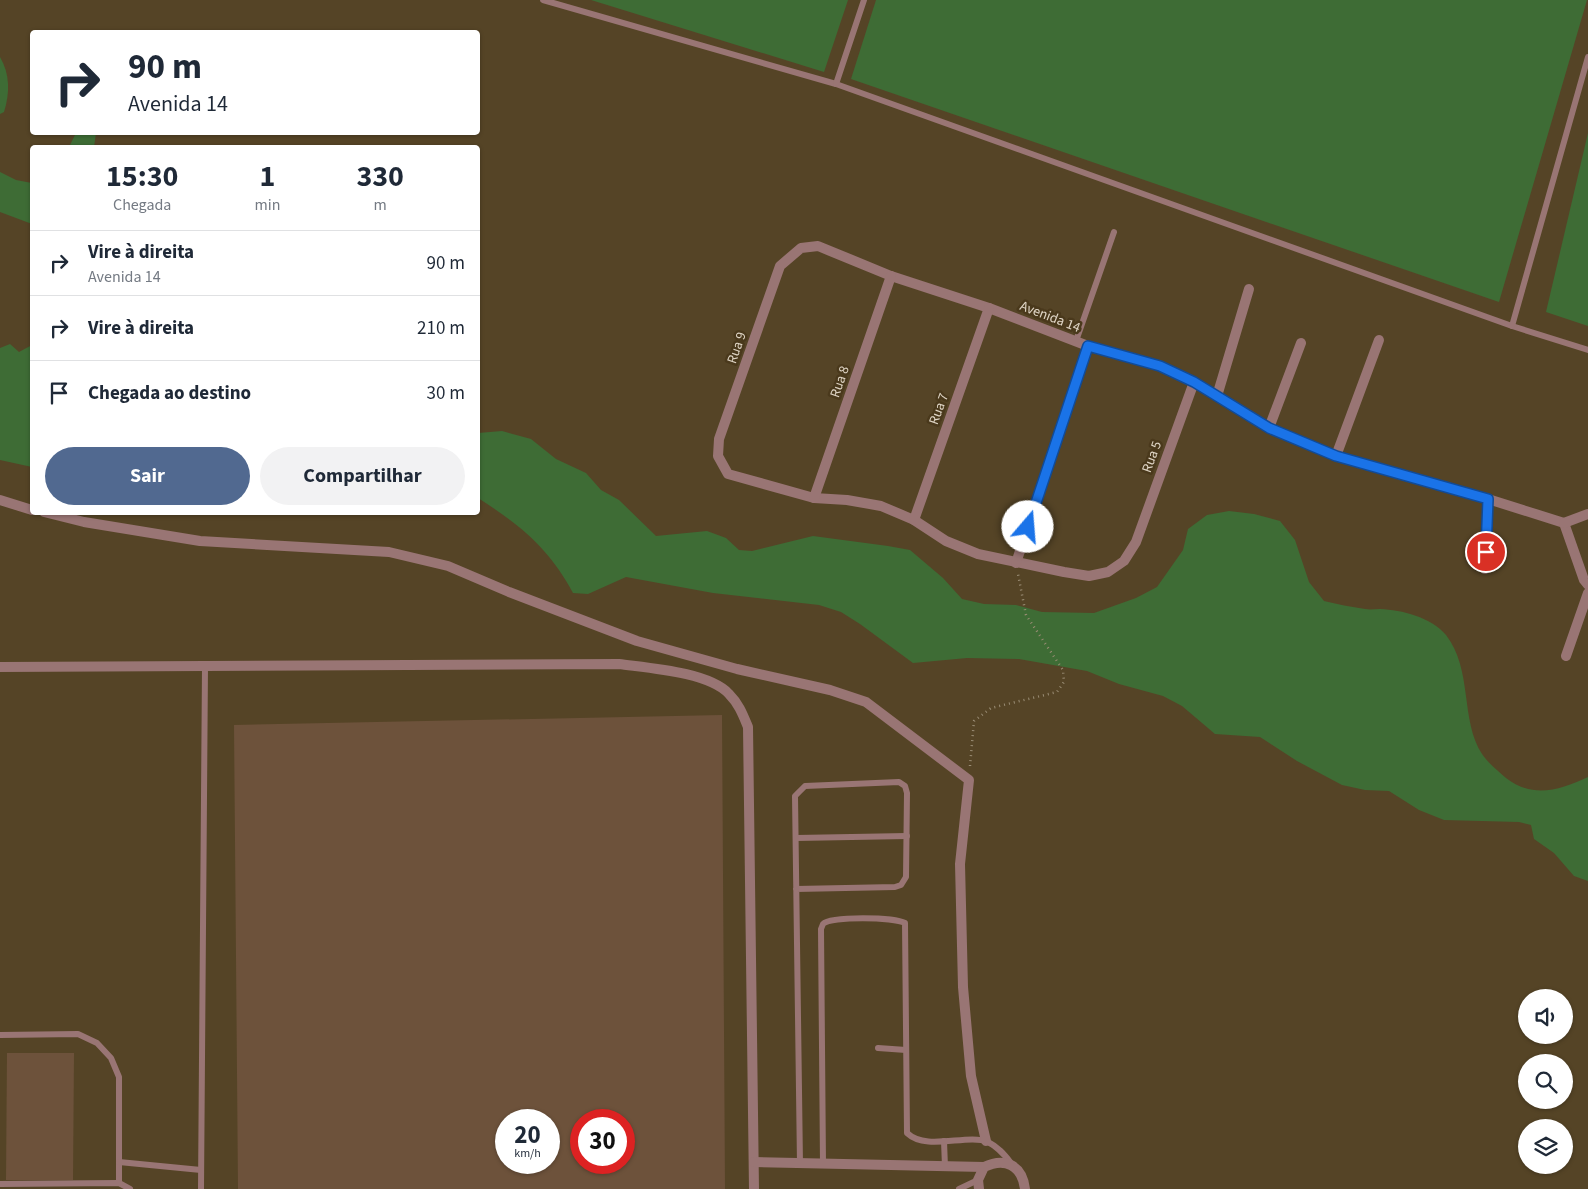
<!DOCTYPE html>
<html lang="pt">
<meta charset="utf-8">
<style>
:root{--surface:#fff;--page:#f2f2f3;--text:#1f2937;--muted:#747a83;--line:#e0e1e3;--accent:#516990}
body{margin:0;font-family:"Source Sans 3",sans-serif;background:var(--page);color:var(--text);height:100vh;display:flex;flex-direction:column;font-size:19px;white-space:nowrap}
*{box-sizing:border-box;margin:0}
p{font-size:16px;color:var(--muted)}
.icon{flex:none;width:28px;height:28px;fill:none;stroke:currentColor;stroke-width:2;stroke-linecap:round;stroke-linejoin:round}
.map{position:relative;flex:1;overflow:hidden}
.details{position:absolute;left:30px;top:145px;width:450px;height:370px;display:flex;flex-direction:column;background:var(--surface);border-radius:5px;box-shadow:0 1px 4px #0004}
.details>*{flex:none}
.hud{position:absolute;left:30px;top:30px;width:450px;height:105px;border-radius:5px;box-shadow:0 1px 4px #0004;background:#fff;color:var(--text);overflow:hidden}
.tools{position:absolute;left:1518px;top:989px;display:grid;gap:10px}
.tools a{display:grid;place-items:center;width:55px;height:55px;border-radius:50%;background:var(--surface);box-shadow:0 1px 4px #0004;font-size:25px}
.speed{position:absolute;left:495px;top:1109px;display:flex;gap:10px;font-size:25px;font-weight:700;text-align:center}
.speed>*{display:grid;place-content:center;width:65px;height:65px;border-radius:50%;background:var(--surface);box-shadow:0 1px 4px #0004;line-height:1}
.speed small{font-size:12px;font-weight:400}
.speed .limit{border:8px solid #d22;background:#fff;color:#111}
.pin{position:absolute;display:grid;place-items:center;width:42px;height:42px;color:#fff;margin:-21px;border:2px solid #fff;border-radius:50%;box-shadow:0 1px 5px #0007}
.me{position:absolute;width:55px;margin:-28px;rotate:18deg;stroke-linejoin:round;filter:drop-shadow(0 0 4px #0008)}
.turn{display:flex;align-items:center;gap:18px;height:105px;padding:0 15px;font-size:22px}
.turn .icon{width:65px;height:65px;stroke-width:2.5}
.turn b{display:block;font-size:35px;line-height:42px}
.eta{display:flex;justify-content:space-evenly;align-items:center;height:85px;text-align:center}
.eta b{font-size:30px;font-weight:700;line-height:35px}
.cta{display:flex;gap:10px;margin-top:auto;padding:10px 15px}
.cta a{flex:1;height:58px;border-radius:30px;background:var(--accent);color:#fff;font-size:20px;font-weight:700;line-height:58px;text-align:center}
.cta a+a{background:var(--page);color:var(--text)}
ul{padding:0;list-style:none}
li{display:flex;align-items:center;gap:15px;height:65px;padding:0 15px;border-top:1px solid var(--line)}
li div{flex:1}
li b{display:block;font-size:19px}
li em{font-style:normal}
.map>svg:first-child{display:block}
.green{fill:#3e6c35}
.building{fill:#6d523b;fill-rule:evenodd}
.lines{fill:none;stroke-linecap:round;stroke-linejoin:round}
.path{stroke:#9a8d75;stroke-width:2.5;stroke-dasharray:1 4;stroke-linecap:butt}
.service{stroke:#997574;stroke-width:6}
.minor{stroke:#997574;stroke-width:10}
.route-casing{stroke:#114b97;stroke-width:12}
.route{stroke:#1a73e8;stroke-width:9}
.labels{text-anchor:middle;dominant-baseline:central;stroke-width:5;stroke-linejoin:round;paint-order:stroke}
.street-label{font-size:14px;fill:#e0d6c6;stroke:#4a391c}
</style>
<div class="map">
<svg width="1588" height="1189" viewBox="0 0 1588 1189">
<rect width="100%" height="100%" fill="#554426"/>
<g class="green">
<polygon points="591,0 848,0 824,72"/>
<polygon points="876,0 1587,0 1499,302 851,79"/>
<path d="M0 57C10 74 10 93 4 112L0 114Z"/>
<polygon points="76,133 96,133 94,147 69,147"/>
<polygon points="1588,133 1588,326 1546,312"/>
<polygon points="0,172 16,180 32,183 32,224 0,212"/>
<polygon points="10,344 19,352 32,345 32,467 0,460 0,348"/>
<path d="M502 431 531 439 556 459 586 473 601 490 619 500 656 536 707 531 726 538 739 550 752 551 813 536 888 546 910 550 943 578 962 599 984 604 1016 605 1042 612 1094 613 1136 598 1157 587 1183 550 1188 529 1207 515 1229 511 1254 514 1280 521 1295 540 1309 582 1324 601C1337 604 1351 607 1365 609 1370 610 1375 609 1380 609 1402 610 1431 617 1446 635 1473 670 1460 720 1482 754 1488 763 1498 771 1506 778 1533 799 1560 790 1588 777V881L1574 876 1554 853 1534 839 1531 825 1519 822 1444 820 1419 810 1389 791 1365 790 1342 785 1297 761 1260 737 1215 734 1182 706 1163 696 1119 684 1087 671 1019 659 967 658 913 663 860 624 841 612 819 605 713 593 626 577 588 594 573 593C549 548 520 525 478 498V433Z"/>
</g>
<g class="building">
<path d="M722 715 725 1189H238L234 725ZM506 1120H549V1162H506ZM581 1120H624V1162H581Z"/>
<polygon points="7,1053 74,1053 73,1180 6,1180"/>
</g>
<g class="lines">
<polyline class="path" points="970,766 974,721 991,708 1057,692 1064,682 1063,670 1026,615 1018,574"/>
<g class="service">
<polyline points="543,0 836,84 1512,326 1588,350"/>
<polyline points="836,84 864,0"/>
<polyline points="1512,326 1588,57"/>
<polyline points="1076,341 1114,232"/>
<polyline points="796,838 907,836"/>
<polyline points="796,889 895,887 901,885 906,877 907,793 905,786 899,782 805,786 795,796 800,1164"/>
<polyline points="0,1035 78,1034 97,1043 111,1058 119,1077 119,1183"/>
<polyline points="878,1048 906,1050"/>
<polyline points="944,1141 945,1167"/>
<polyline points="119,1162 201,1170"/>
<path d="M823 1164 821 929 823 924C831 916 894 917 905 923L907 1133C927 1152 967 1133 988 1142 998 1147 1004 1154 1011 1163"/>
<polyline points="0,1184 119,1183 130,1189"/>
<polyline points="201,1189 205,666"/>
<polyline points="959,1189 978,1180"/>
</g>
<g class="minor">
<polyline points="1194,382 1136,542 1124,561 1108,572 1089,576 1064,572 978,554 946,541 914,520 881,506 847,500 814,498 728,474 718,456 719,439 780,266 801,248 818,246 891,276 989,308 1088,346 1160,366 1194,382 1269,428 1336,456 1488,499 1564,523"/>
<polyline points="1217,396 1249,289"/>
<polyline points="1269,428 1301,343"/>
<polyline points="1336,456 1379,340"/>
<polyline points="814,498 891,276"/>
<polyline points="0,500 32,510"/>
<polyline points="44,512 84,522 200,541 389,552 448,566 509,592 637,641 737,669 830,690 866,702 969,780 960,864 963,987 971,1076 986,1141"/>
<polyline points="914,520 989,308"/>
<polyline points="1564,523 1584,580 1588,585"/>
<polyline points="1564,523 1588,514"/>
<polyline points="1016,563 1088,346"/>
<polyline points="1485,569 1488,499"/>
<polyline points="1566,656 1588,593"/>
<path d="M0 667 619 664C648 668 709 672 729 694 739 704 743 715 748 727L754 1189"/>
<polyline points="754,1162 984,1167"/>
<path d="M979 1189 978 1180 984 1167C1005 1157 1022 1165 1025 1189"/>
</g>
</g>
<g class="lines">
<defs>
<polyline id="route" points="1028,527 1088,346 1160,366 1194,382 1269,428 1336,456 1488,499 1486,552"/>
</defs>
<use href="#route" class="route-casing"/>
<use href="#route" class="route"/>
</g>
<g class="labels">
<g class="street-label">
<text transform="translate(1050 317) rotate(21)">Avenida 14</text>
<text transform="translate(737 348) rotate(-71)">Rua 9</text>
<text transform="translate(840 382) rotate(-71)">Rua 8</text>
<text transform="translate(939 409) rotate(-70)">Rua 7</text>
<text transform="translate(1152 457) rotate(-70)">Rua 5</text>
</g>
</g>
</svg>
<div class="tools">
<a><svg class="icon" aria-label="sound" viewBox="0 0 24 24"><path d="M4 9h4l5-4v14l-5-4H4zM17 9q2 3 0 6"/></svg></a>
<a><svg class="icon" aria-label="search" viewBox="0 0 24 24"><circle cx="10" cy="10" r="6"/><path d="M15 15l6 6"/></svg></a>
<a><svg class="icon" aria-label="layers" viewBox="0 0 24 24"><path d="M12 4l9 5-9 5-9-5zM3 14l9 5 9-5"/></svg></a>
</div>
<div class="speed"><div>20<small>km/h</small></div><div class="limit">30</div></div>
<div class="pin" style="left:1486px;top:552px;background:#d93025"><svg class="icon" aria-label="arrive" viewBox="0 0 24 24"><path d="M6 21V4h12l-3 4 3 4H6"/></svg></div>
<svg class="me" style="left:1028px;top:527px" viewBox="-20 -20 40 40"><circle r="19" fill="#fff"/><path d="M0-13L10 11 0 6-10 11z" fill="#1a73e8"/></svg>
<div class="hud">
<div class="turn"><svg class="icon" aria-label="right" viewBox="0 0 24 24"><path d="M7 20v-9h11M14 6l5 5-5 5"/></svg><div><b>90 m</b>Avenida 14</div></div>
</div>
<section class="details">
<div class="eta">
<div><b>15:30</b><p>Chegada</p></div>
<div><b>1</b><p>min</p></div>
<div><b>330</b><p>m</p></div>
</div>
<ul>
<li><svg class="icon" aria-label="right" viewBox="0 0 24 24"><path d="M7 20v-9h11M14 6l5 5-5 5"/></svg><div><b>Vire à direita</b><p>Avenida 14</p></div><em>90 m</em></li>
<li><svg class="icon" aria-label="right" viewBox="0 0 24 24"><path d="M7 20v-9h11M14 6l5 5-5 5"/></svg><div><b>Vire à direita</b></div><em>210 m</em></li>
<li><svg class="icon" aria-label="arrive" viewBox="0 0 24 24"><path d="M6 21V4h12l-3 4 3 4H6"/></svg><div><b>Chegada ao destino</b></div><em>30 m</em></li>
</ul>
<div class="cta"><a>Sair</a><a>Compartilhar</a></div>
</section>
</div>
